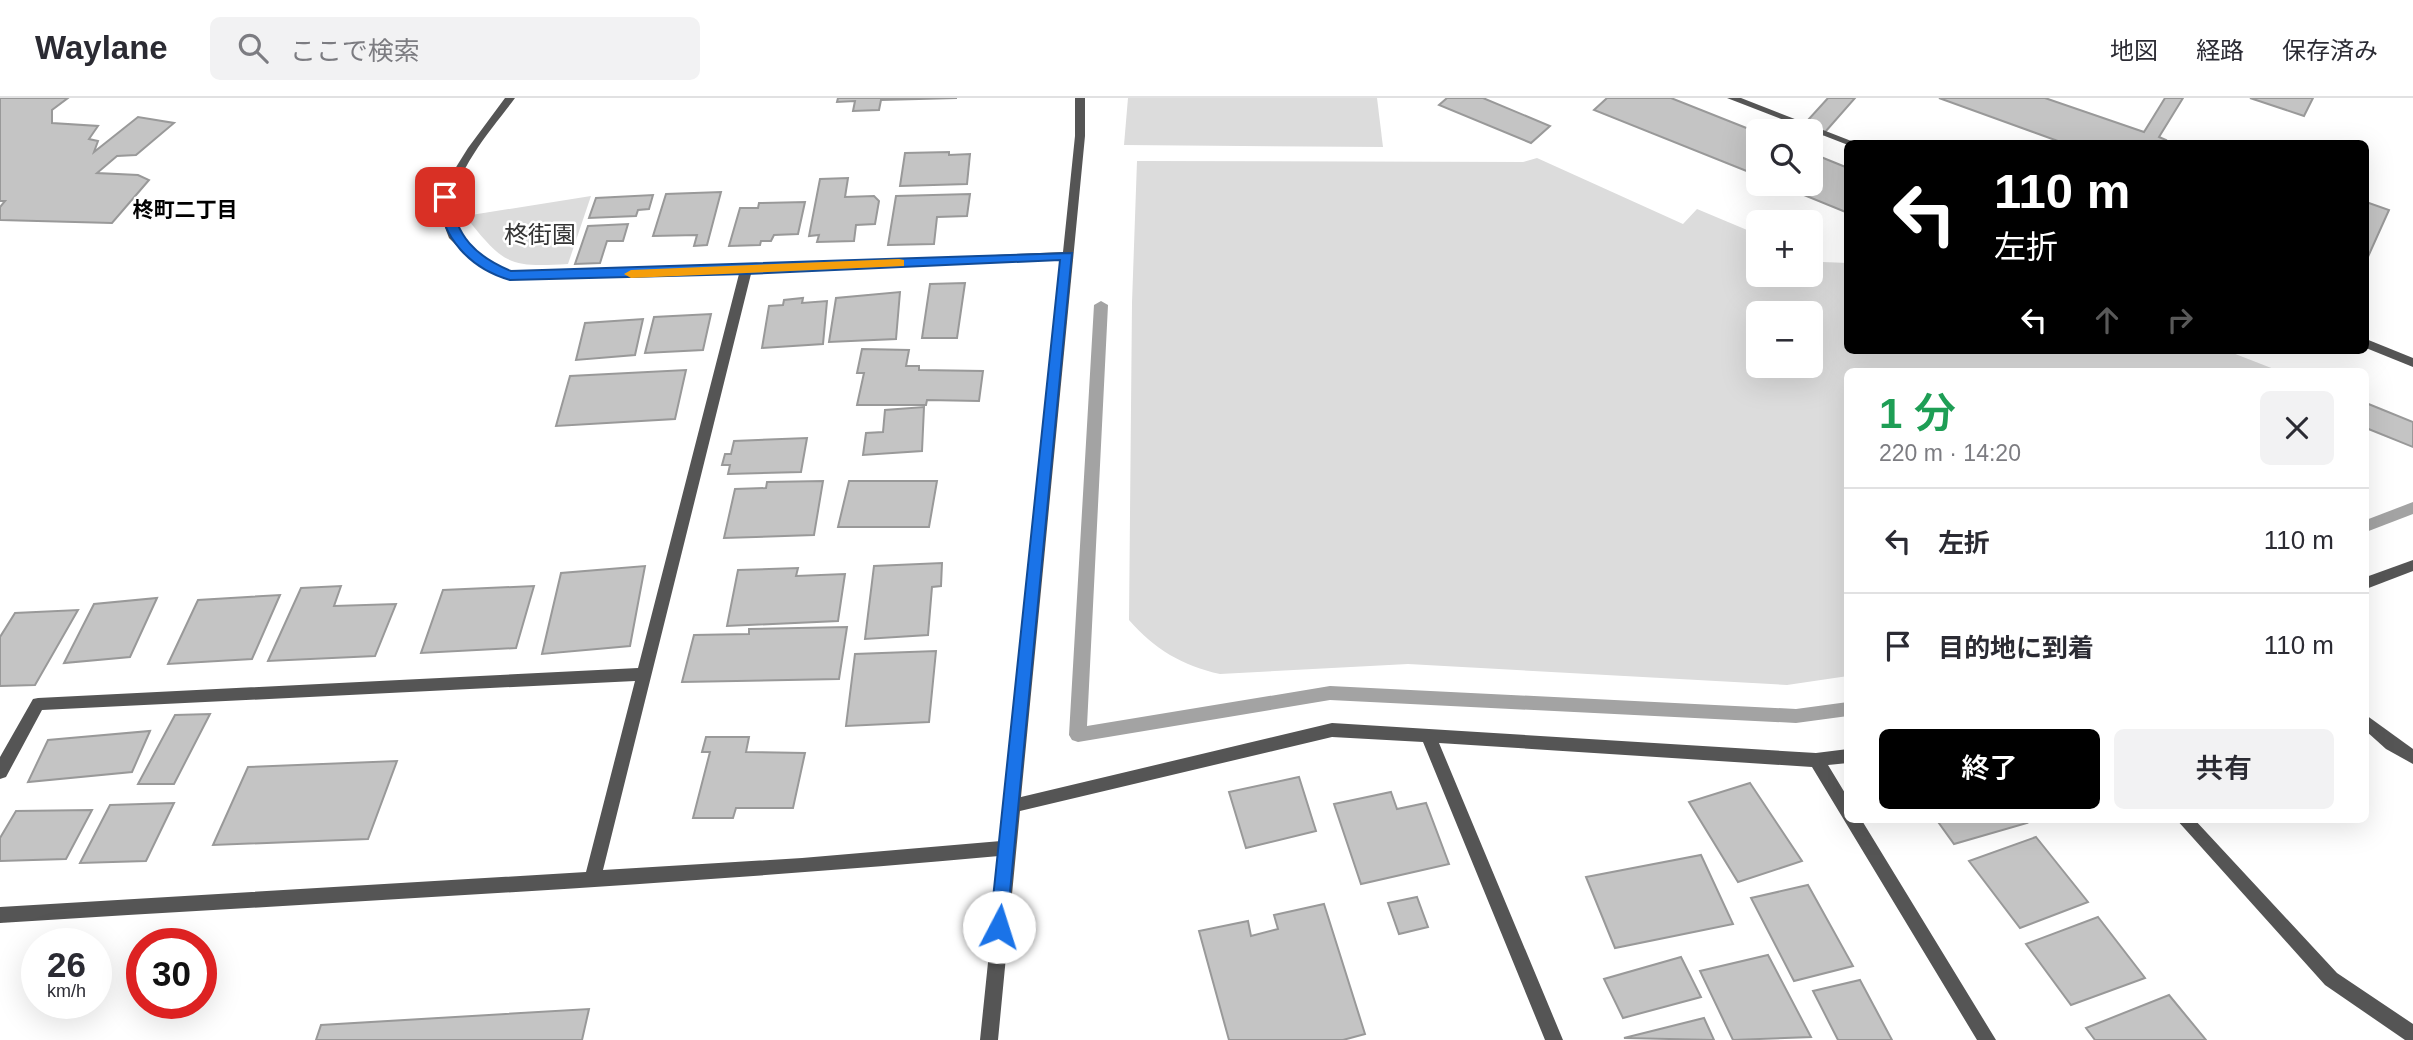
<!DOCTYPE html>
<html lang="ja">
<meta charset="utf-8">
<style>
:root{--surface:#fff;--page:#f2f2f3;--text:#2b2b33;--muted:#7c7c81;--line:#e1e1e2;--accent:#000}
body{margin:0;font-family:Helvetica,"Noto Sans JP",sans-serif;background:var(--page);color:var(--text);height:100vh;display:flex;flex-direction:column;font-size:26px;white-space:nowrap}
*{box-sizing:border-box;margin:0}
p{font-size:23px;color:var(--muted)}
.icon{flex:none;width:38px;height:38px;fill:none;stroke:currentColor;stroke-width:2;stroke-linecap:round;stroke-linejoin:round}
.map{position:relative;flex:1;overflow:hidden}
.sheet{position:absolute;left:1844px;top:270px;width:525px;height:455px;display:flex;flex-direction:column;background:var(--surface);border-radius:10px;box-shadow:0 7px 28px #0002}
.sheet>*{flex:none}
.hud{position:absolute;left:1844px;top:42px;width:525px;height:214px;border-radius:10px;box-shadow:0 7px 28px #0002;background:#000;color:#fff;overflow:hidden}
.fabs{position:absolute;left:1746px;top:21px;display:grid;gap:14px}
.fabs a{display:grid;place-items:center;width:77px;height:77px;border-radius:10px;background:var(--surface);box-shadow:0 7px 28px #0002;font-size:35px}
.speed{position:absolute;left:21px;top:830px;display:flex;gap:14px;font-size:35px;font-weight:700;text-align:center}
.speed>*{display:grid;place-content:center;width:91px;height:91px;border-radius:50%;background:var(--surface);box-shadow:0 7px 28px #0002;line-height:1}
.speed small{font-size:18px;font-weight:400}
.speed .limit{border:10px solid #d22;background:#fff;color:#111}
.pin{position:absolute;display:grid;place-items:center;width:60px;height:60px;color:#fff;margin:-30px;border-radius:14px;box-shadow:0 4px 10px #0006}
.me{position:absolute;width:77px;margin:-38px;rotate:5deg;stroke-linejoin:round;filter:drop-shadow(0 0 5px #0008)}
.turn{display:flex;align-items:center;gap:24px;height:147px;padding:0 35px;font-size:32px}
.turn .icon{width:91px;height:91px;stroke-width:2.5}
.turn b{display:block;font-size:49px;line-height:60px}
.lanes{display:flex;align-items:center;height:66px;padding:0 35px;background:#0003;justify-content:center;gap:35px;direction:ltr}
.lanes .off{opacity:.35}
.round{display:grid;place-items:center;flex:none;width:74px;height:74px;border-radius:10px;background:var(--page)}
.overview{display:flex;align-items:center;justify-content:space-between;height:119px;padding:0 35px}
h1{font-size:42px;font-weight:600;line-height:52px;color:#1e9e55}
.cta{display:flex;gap:14px;margin-top:auto;padding:14px 35px}
.cta a{flex:1;height:80px;border-radius:10px;background:var(--accent);color:#fff;font-size:28px;font-weight:600;line-height:80px;text-align:center}
.cta a+a{background:var(--page);color:var(--text)}
ul{padding:0;list-style:none}
li{display:flex;align-items:center;gap:21px;height:105px;padding:0 35px;border-top:2px solid var(--line)}
li div{flex:1}
li b{display:block;font-size:26px}
li em{font-style:normal}
header{display:flex;align-items:center;gap:42px;box-sizing:border-box;height:98px;padding:0 35px;background:var(--surface);border-bottom:2px solid var(--line)}
header strong{font-size:33px}
nav{display:flex;gap:38px;margin-inline-start:auto;font-size:24px}
.search{width:490px;height:63px;background:var(--page);display:flex;align-items:center;gap:18px;box-sizing:border-box;padding:0 24px;border-radius:10px;color:var(--muted);font-size:26px}
.map>svg:first-child{display:block}
.green{fill:#dcdcdc;fill-rule:evenodd}
.lines{fill:none;stroke-linecap:round;stroke-linejoin:round}
.stream{fill:#a3a3a3;fill-rule:evenodd}
.building{fill:#c4c4c4;stroke:#999;stroke-width:2}
.service{fill:#555;fill-rule:evenodd}
.minor{fill:#555;fill-rule:evenodd}
.route{fill:#1a73e8;stroke:#114b97;stroke-width:2}
.slow{fill:#f59e0b}
.labels{text-anchor:middle;dominant-baseline:central;stroke-width:5;stroke-linejoin:round;paint-order:stroke}
.far-neighbourhood-label{font-size:21px;font-weight:bold;fill:#000;stroke:#fff}
.park-label{font-size:24px;fill:#333;stroke:#fff}
</style>
<header>
<strong>Waylane</strong>
<div class="search"><svg class="icon" aria-label="search" viewBox="0 0 24 24"><circle cx="10" cy="10" r="6"/><path d="M15 15l6 6"/></svg>ここで検索</div>
<nav><a>地図</a><a>経路</a><a>保存済み</a></nav>
</header>
<div class="map">
<svg width="2413" height="942" viewBox="0 0 2413 942">
<rect width="100%" height="100%" fill="#fff"/>
<g class="green">
<polygon points="1128,0 1377,0 1383,49 1124,47"/>
<path d="M1537 60 1683 126 1697 111 1759 137V177H1811V159L1822 164 1848 165V252H2225L2279 273H1848V578L1787 587 1408 566 1220 576C1183 568 1154 551 1129 522L1132 205 1137 63 1523 64ZM1759 215H1811V268H1759Z"/>
<path d="M591 98 568 166C507 170 503 165 465 118Z"/>
</g>
<g class="lines">
<g class="stream">
<polygon points="1101,203 1108,207 1087,628 1330,588 1796,611 1848,604 1848,618 1796,625 1330,602 1078,644 1072,642 1069,637 1094,207"/>
<polygon points="2413,404 2413,416 2366,434 2366,422"/>
</g>
</g>
<g class="building">
<polygon points="0,0 68,0 52,12 52,25 98,28 89,41 98,43 94,54 138,19 174,25 136,57 117,58 97,75 138,77 149,82 112,125 0,122 0,109 5,103 0,103"/>
<polygon points="838,0 957,0 881,2 879,12 853,13 855,3 837,4"/>
<polygon points="1447,0 1483,0 1550,28 1531,45 1439,7"/>
<polygon points="1607,0 1671,0 1759,35 1759,78 1594,12"/>
<polygon points="1828,0 1855,0 1811,50 1811,33 1798,33"/>
<polygon points="1939,0 2045,0 2144,34 2165,0 2183,0 2159,39 2166,42 2164,46 2066,46"/>
<polygon points="2250,0 2313,0 2304,18"/>
<polygon points="949,54 949,57 970,56 967,86 900,88 905,55"/>
<polygon points="1811,55 1848,70 1848,115 1777,86 1811,86"/>
<polygon points="848,80 845,99 874,98 879,103 875,126 856,127 854,143 817,144 819,137 809,138 820,81"/>
<polygon points="721,94 707,147 694,148 697,137 653,138 666,96"/>
<polygon points="970,96 967,118 937,119 934,146 888,147 896,98"/>
<polygon points="653,97 649,111 638,112 636,118 589,120 596,100"/>
<polygon points="805,104 798,136 774,137 771,143 761,143 760,147 729,148 740,110 758,110 759,105"/>
<polygon points="2366,104 2389,112 2367,161 2366,161"/>
<polygon points="628,126 623,143 607,143 600,165 575,166 588,128"/>
<polygon points="965,185 957,240 922,240 930,186"/>
<polygon points="900,194 896,241 829,244 836,200"/>
<polygon points="803,200 802,205 827,203 823,246 762,250 769,208 783,207 784,202"/>
<polygon points="711,216 703,252 645,255 654,219"/>
<polygon points="643,221 635,257 576,262 585,225"/>
<polygon points="862,251 909,252 906,268 919,268 919,272 983,273 979,303 927,302 926,307 857,307 864,275 857,275"/>
<polygon points="686,272 675,321 556,328 570,278"/>
<polygon points="2366,305 2413,324 2413,349 2366,330"/>
<polygon points="924,309 922,353 863,357 866,335 883,334 885,312"/>
<polygon points="807,340 801,374 728,376 730,367 722,367 725,356 731,356 734,343"/>
<polygon points="823,383 814,437 724,440 735,391 766,390 767,384"/>
<polygon points="849,383 937,383 929,429 838,429"/>
<polygon points="942,465 941,488 932,489 928,537 865,541 874,468"/>
<polygon points="645,468 630,548 542,556 561,475"/>
<polygon points="798,470 796,478 845,476 838,523 727,528 738,472"/>
<polygon points="341,488 334,508 396,506 375,558 268,563 301,490"/>
<polygon points="534,488 516,550 421,555 443,492"/>
<polygon points="280,497 252,561 168,566 198,502"/>
<polygon points="157,500 130,559 64,565 94,506"/>
<polygon points="78,512 35,587 0,588 0,539 15,515"/>
<polygon points="847,529 839,581 682,584 694,537 749,536 749,531"/>
<polygon points="936,553 929,624 846,628 855,556"/>
<polygon points="210,616 174,686 138,686 175,617"/>
<polygon points="150,633 132,674 28,684 48,642"/>
<polygon points="706,639 749,639 746,654 805,655 793,710 736,710 733,720 693,720 710,654 702,654"/>
<polygon points="397,663 368,741 213,747 248,669"/>
<polygon points="1299,679 1316,733 1246,750 1229,694"/>
<polygon points="1750,685 1802,763 1738,784 1689,704"/>
<polygon points="1391,694 1397,711 1426,705 1449,766 1361,786 1334,706"/>
<polygon points="174,705 146,763 80,765 110,707"/>
<polygon points="92,712 66,761 0,763 0,740 16,713"/>
<polygon points="1936,721 2024,721 2027,725 1954,746"/>
<polygon points="2036,739 2088,804 2020,830 1969,763"/>
<polygon points="1701,757 1733,826 1615,850 1586,779"/>
<polygon points="1808,787 1853,868 1794,883 1751,800"/>
<polygon points="1417,799 1428,829 1399,836 1388,805"/>
<polygon points="1324,806 1365,936 1343,942 1229,942 1199,833 1248,823 1251,838 1278,831 1274,817"/>
<polygon points="2098,819 2145,880 2071,907 2026,846"/>
<polygon points="1768,857 1811,939 1733,942 1700,873"/>
<polygon points="1681,859 1701,899 1623,920 1604,881"/>
<polygon points="1860,882 1892,942 1838,942 1813,893"/>
<polygon points="2169,897 2206,942 2095,942 2086,930"/>
<polygon points="589,911 582,942 316,942 321,927"/>
<polygon points="1704,920 1714,942 1624,940"/>
</g>
<g class="lines">
<g class="service">
<polygon points="1727,0 1741,0 1859,46 1848,46 1848,47"/>
<polygon points="2366,241 2413,260 2413,269 2366,250"/>
</g>
<g class="minor">
<path d="M505 0H515C491 33 433 94 460 137 471 155 494 165 512 174L746 168 1063 154 1075 38V0H1085V38L1021 699 1332 625 1816 655 1848 651V665L1828 667 1848 700V721H1861L1996 942H1977L1812 669 1439 645 1563 942H1545L1423 644 1332 639 1020 713 998 942H980L999 758C667 788 334 804 0 825V809L586 774 635 583 42 612 6 679 0 681V659L33 601 38 600 638 570 739 176 510 182 471 162 449 140 441 119 443 96 453 74 468 50ZM1062 161 1001 743 802 760 603 772 751 176Z"/>
<polygon points="2413,462 2413,473 2366,491 2366,479"/>
<polygon points="2366,617 2413,651 2413,666 2386,651 2366,633"/>
<polygon points="2176,721 2194,721 2337,875 2413,926 2413,942 2405,942 2325,887"/>
</g>
</g>
<path class="route" d="M445 95 452 99C454 138 477 159 511 173L1072 155 1006 835 999 838 993 835 990 829 1060 162 746 176 510 182C471 171 441 140 439 99Z"/>
<polygon class="slow" points="899,161 904,162 904,168 631,180 624,176 631,172"/>
<g class="labels">
<g class="far-neighbourhood-label">
<text x="185" y="111">柊町二丁目</text>
</g>
<g class="park-label">
<text x="540" y="136">柊街園</text>
</g>
</g>
</svg>
<div class="fabs">
<a><svg class="icon" aria-label="search" viewBox="0 0 24 24"><circle cx="10" cy="10" r="6"/><path d="M15 15l6 6"/></svg></a>
<a>+</a>
<a>−</a>
</div>
<div class="speed"><div>26<small>km/h</small></div><div class="limit">30</div></div>
<div class="pin" style="left:445px;top:99px;background:#d93025"><svg class="icon" aria-label="arrive" viewBox="0 0 24 24"><path d="M6 21V4h12l-3 4 3 4H6"/></svg></div>
<svg class="me" style="left:999px;top:829px" viewBox="-20 -20 40 40"><circle r="19" fill="#fff"/><path d="M0-13L10 11 0 6-10 11z" fill="#1a73e8"/></svg>
<div class="hud">
<div class="turn"><svg class="icon" aria-label="left" viewBox="0 0 24 24"><path d="M17 20v-9H6M10 6l-5 5 5 5"/></svg><div><b>110 m</b>左折</div></div>
<div class="lanes"><svg class="icon" aria-label="left" viewBox="0 0 24 24"><path d="M17 20v-9H6M10 6l-5 5 5 5"/></svg><svg class="icon off" aria-label="ahead" viewBox="0 0 24 24"><path d="M12 20V5M6 11l6-6 6 6"/></svg><svg class="icon off" aria-label="right" viewBox="0 0 24 24"><path d="M7 20v-9h11M14 6l5 5-5 5"/></svg></div>
</div>
<section class="sheet">
<div class="overview"><div><h1>1 分</h1><p>220 m · 14:20</p></div><a class="round"><svg class="icon" aria-label="close" viewBox="0 0 24 24"><path d="M6 6l12 12M18 6L6 18"/></svg></a></div>
<ul>
<li><svg class="icon" aria-label="left" viewBox="0 0 24 24"><path d="M17 20v-9H6M10 6l-5 5 5 5"/></svg><div><b>左折</b></div><em>110 m</em></li>
<li><svg class="icon" aria-label="arrive" viewBox="0 0 24 24"><path d="M6 21V4h12l-3 4 3 4H6"/></svg><div><b>目的地に到着</b></div><em>110 m</em></li>
</ul>
<div class="cta"><a>終了</a><a>共有</a></div>
</section>
</div>
